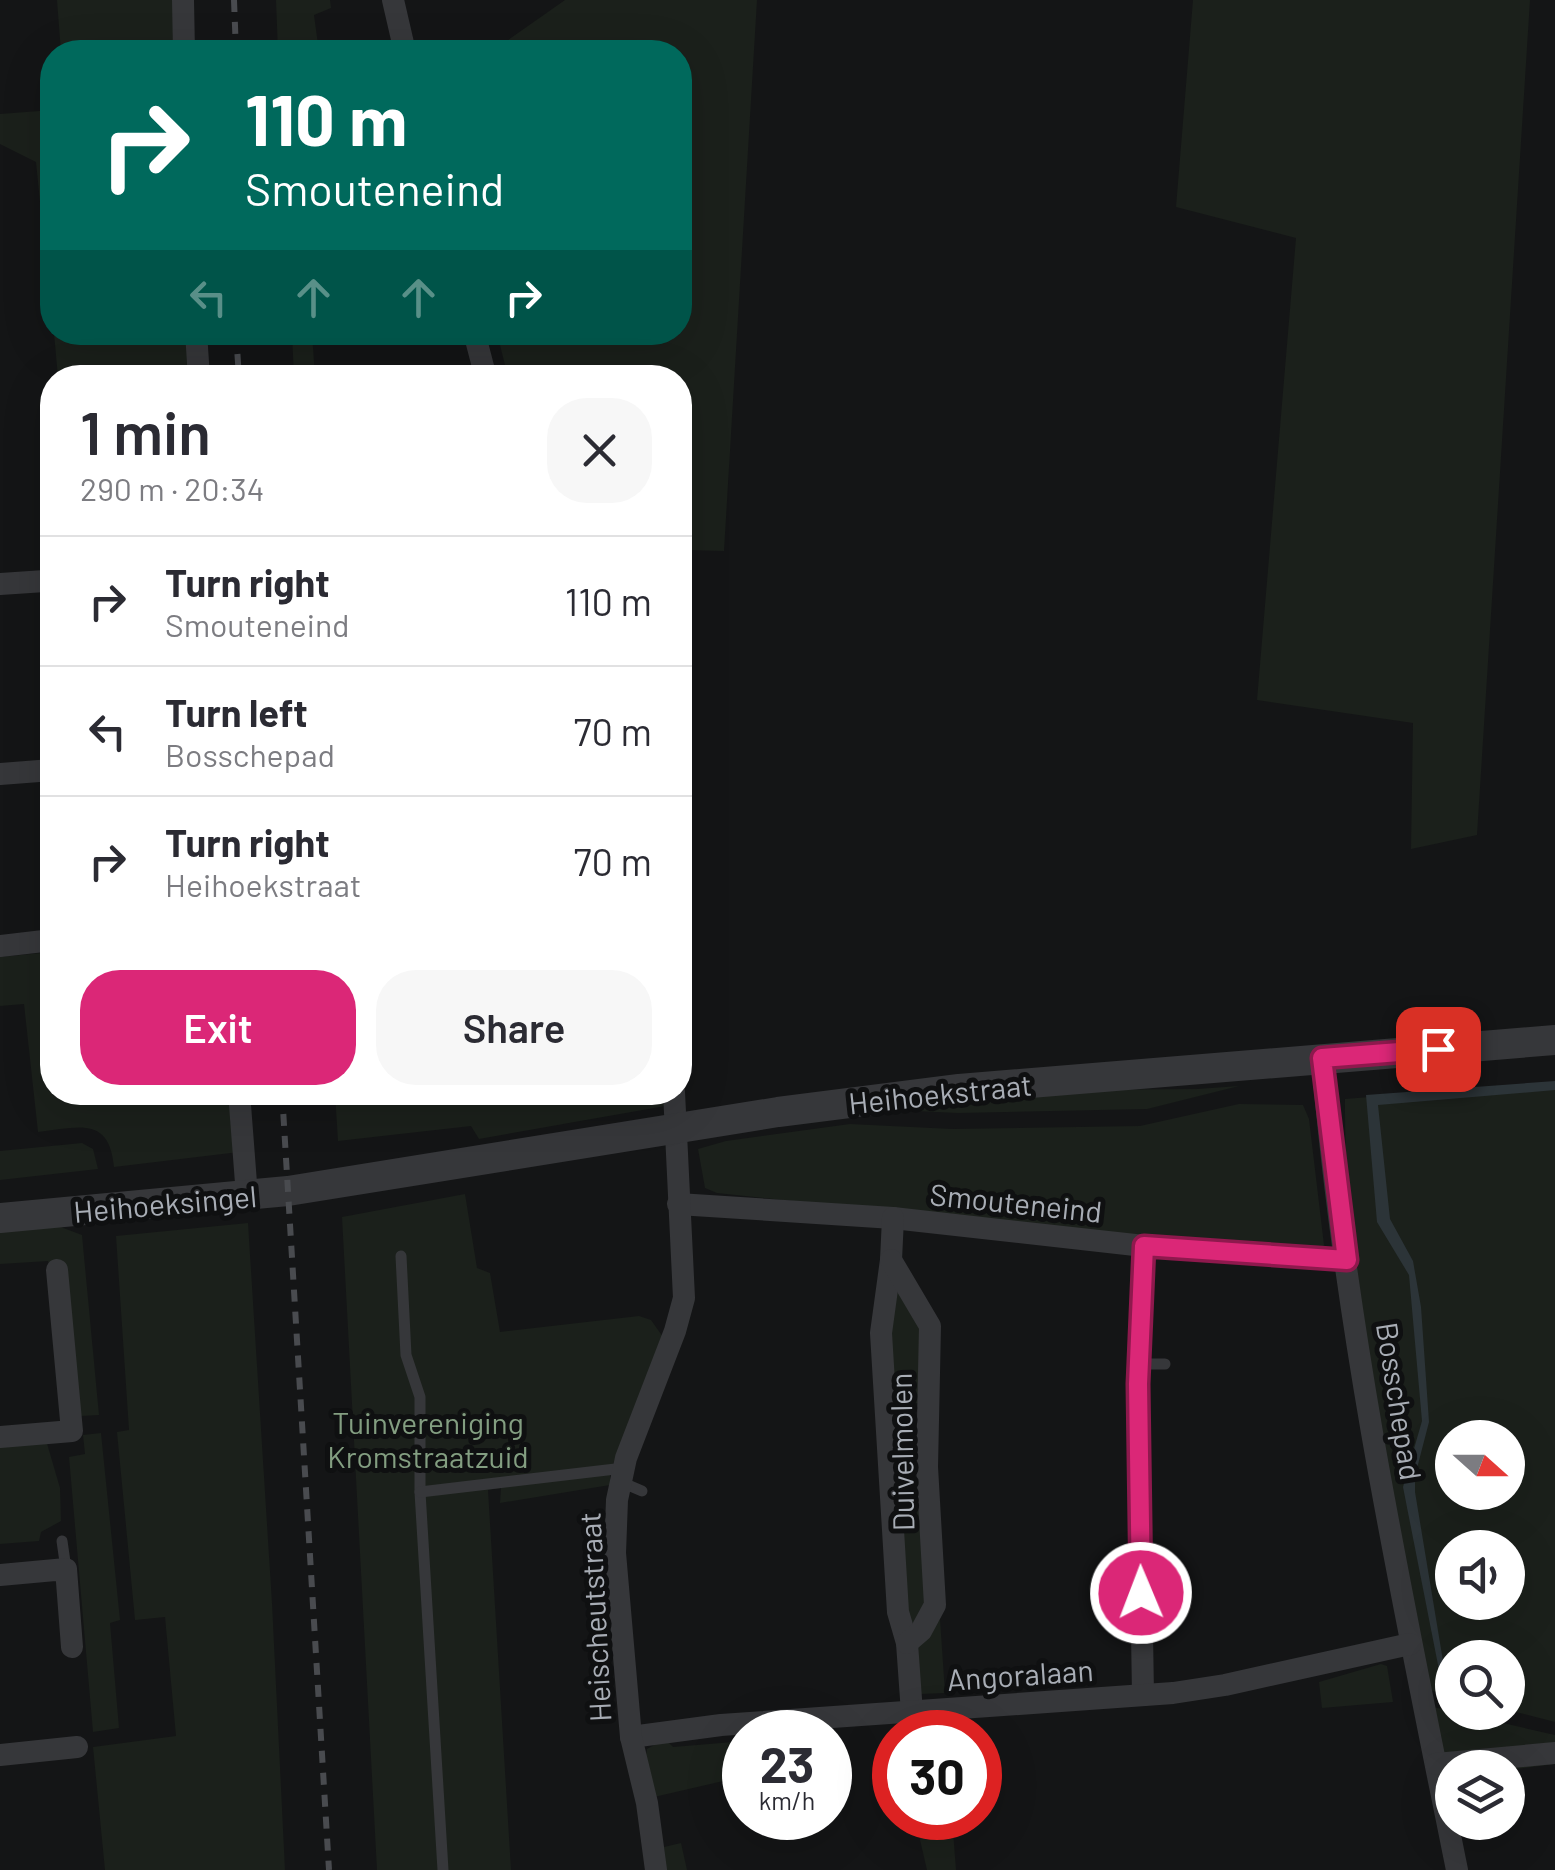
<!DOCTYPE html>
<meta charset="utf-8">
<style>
:root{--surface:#fff;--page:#f7f7f7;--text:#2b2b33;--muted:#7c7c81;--line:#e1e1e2;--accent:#db2777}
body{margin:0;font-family:Barlow,sans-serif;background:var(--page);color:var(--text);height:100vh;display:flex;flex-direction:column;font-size:38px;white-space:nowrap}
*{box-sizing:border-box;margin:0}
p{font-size:32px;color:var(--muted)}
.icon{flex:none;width:55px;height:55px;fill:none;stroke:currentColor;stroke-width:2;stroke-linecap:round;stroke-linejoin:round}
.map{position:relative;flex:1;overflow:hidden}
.panel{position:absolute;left:40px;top:365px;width:652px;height:740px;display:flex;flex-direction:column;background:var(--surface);border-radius:40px;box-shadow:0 10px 40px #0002}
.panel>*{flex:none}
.hud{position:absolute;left:40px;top:40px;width:652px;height:305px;border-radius:40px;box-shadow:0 10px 40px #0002;background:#00695c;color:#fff;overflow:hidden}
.needle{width:65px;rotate:111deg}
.buttons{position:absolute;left:1435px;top:1420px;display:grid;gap:20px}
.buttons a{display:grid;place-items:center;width:90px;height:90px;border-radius:50%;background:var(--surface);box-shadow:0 10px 40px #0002;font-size:50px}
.speed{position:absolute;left:722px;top:1710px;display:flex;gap:20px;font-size:50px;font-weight:700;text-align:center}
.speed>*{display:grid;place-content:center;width:130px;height:130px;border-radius:50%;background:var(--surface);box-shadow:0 10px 40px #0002;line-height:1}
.speed small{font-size:25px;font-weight:400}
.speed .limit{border:15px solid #d22;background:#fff;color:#111}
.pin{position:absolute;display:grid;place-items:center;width:85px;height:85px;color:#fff;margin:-42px;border-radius:20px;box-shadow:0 5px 15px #0006}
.me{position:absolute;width:110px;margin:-55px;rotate:359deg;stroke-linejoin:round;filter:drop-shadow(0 0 8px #0008)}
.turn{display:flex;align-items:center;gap:35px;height:210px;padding:0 40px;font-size:45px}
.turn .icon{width:130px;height:130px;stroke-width:2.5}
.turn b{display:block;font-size:70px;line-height:85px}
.lanes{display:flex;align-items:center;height:95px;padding:0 40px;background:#0003;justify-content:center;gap:50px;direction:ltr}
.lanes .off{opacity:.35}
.round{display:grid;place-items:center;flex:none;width:105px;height:105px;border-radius:40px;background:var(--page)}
.summary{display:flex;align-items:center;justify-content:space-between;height:170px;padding:0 40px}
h1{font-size:60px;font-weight:600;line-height:75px}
.button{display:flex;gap:20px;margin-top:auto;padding:20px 40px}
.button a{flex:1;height:115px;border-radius:40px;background:var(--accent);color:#fff;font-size:40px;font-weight:600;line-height:115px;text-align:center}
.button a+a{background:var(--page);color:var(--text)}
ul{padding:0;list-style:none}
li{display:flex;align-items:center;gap:30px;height:130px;padding:0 40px;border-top:2px solid var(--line)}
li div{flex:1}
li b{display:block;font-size:38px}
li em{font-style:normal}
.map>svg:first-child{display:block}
.green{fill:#1b201b;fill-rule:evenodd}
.water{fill:#2c3438}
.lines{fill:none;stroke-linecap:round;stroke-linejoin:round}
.service{stroke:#36373a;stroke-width:11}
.minor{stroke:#36373a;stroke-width:22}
.tertiary{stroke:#36373a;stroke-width:30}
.rail{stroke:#494b4f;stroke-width:6;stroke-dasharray:12 10;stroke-linecap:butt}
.route-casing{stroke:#8e194d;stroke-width:25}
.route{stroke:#db2777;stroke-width:18}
.labels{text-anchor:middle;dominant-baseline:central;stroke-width:10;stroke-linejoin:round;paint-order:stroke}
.street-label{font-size:30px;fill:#a8adb5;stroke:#0f1011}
.park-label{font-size:30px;fill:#839e81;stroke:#0f1011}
</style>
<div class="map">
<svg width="1555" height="1870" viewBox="0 0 1555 1870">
<rect width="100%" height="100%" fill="#141516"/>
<g class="green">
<polygon points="57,0 177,0 179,52 61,52"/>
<polygon points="276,0 330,0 331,8 314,15 319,52 278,52"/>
<polygon points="565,0 757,0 724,551 687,550 680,584 680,378 508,377 497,333 680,332 680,52 491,52"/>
<polygon points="1193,0 1530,0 1477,835 1411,849 1413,723 1257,700 1296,238 1176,207"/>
<polygon points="52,110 52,322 36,162 0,144 0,114"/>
<polygon points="54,333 192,333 194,377 58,377"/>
<polygon points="292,333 312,333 315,377 294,377"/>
<path d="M52 952V1092L236 1093 239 1152 114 1167C109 1115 78 1128 38 1132L24 1004 0 1006V957Z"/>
<path d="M1555 1082V1722L1508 1710V1658H1452V1696L1429 1690C1408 1582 1388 1474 1371 1365 1357 1277 1344 1189 1345 1099ZM1452 1438H1508V1492H1452ZM1452 1548H1508V1602H1452Z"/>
<polygon points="1239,1086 1147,1109 958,1113 851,1108 966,1091 1197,1089"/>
<polygon points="669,1092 671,1105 479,1139 471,1126 338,1141 335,1093"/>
<polygon points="1239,1104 1303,1105 1309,1119 1324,1245 1317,1257 717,1193 705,1188 698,1149 726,1141 850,1124 952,1129 1140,1126"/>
<polygon points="82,1143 93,1149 98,1169 0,1180 0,1151"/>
<polygon points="465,1194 477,1268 490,1273 500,1332 639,1316 651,1320 663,1337 610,1472 610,1485 500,1503 501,1488 488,1490 511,1870 377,1870 342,1217"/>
<polygon points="248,1223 272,1603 285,1870 105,1870 93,1747 176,1736 165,1617 135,1620 117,1432 129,1430 116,1236"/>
<polygon points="58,1226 82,1235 99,1415 81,1416 48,1261 0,1264 0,1230"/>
<polygon points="895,1293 900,1293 921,1331 919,1403 903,1404 903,1422 894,1423 889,1332"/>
<polygon points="101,1433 120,1620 110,1623 119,1728 93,1732 69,1457 85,1454 83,1435"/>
<polygon points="46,1440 60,1488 61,1521 41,1532 39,1541 0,1544 0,1444"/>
<polygon points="899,1497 919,1497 928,1604 912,1625 906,1609"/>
<polygon points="940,1619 945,1693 920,1694 918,1646"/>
<polygon points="1381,1664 1387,1666 1393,1702 1322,1708 1319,1682"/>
<polygon points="1433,1707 1555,1735 1555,1764 1508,1770 1508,1768 1452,1768 1452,1777 1447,1776"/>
<polygon points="665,1739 673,1747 745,1741 745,1776 654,1797 645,1763 647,1749"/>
<polygon points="915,1818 952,1818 956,1870 927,1870"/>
<polygon points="681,1843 687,1870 665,1870 664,1847"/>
</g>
<polygon class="water" points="1555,1081 1555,1090 1378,1105 1390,1219 1413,1261 1421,1307 1429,1422 1415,1476 1415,1492 1446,1679 1441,1680 1403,1487 1422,1421 1409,1275 1377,1222 1366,1095"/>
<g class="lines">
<g class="service">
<polyline points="401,1256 406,1355 420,1397 420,1492 443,1870"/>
<polyline points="1139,1364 1165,1364"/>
<polyline points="621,1482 642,1491"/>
<polyline points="420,1492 624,1468"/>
<polyline points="62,1541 66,1569"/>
<polyline points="1141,1560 1170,1559"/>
</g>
<g class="minor">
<polyline points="183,0 184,52"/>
<polyline points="393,0 405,52"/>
<polyline points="196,332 199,378"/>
<polyline points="474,332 486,378"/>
<polyline points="0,584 45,581"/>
<polyline points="0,774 52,770"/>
<polyline points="0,946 52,940"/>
<path d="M1322 1058C1345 1331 1403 1602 1457 1870"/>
<polyline points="239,1092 247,1196"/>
<polyline points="678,1204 893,1218 1144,1246 1347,1260"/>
<polyline points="893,1218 891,1260 881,1333 898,1612 907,1643 912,1713"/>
<polyline points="891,1260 930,1326 927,1467 935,1605 921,1631 907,1643"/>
<polyline points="0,1437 72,1431 57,1270"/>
<polyline points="0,1575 66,1569 72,1647"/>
<polyline points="1143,1695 1138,1383 1144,1246"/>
<polyline points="631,1737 721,1725 1173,1693 1225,1685 1410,1644"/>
<polyline points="0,1755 77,1747"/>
<polyline points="1436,1764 1555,1753"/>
<polyline points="656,1870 647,1803 631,1737 615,1553 617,1500 626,1458 675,1331 684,1298 674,1092"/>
</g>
<polyline class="tertiary" points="0,1218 288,1191 778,1112 959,1089 1555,1040"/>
<g class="rail">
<polyline points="234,0 236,52"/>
<polyline points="236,332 239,378"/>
<polyline points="282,1092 329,1870"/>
</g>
</g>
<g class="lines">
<defs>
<polyline id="route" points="1141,1593 1138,1384 1144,1246 1347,1260 1322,1058 1438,1049"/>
</defs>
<use href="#route" class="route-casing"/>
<use href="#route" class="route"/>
</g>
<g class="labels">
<g class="street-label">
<text transform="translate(940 1093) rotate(-6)">Heihoekstraat</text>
<text transform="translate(1016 1202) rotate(6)">Smouteneind</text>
<text transform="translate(165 1203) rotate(-5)">Heihoeksingel</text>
<text transform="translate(1400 1401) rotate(81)">Bosschepad</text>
<text transform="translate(901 1452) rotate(-91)">Duivelmolen</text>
<text transform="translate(594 1617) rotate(-93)">Heischeutstraat</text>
<text transform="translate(1020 1674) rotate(-4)">Angoralaan</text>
</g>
<g class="park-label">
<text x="428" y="1422">Tuinvereniging<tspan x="428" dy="34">Kromstraatzuid</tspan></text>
</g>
</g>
</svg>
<div class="buttons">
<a><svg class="needle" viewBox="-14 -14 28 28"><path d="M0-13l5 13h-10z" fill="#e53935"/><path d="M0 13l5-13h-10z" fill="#7c7c81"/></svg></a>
<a><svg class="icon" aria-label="sound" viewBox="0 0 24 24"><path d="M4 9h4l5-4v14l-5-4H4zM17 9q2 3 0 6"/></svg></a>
<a><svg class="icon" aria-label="search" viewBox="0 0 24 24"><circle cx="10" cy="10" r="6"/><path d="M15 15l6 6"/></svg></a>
<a><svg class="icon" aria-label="layers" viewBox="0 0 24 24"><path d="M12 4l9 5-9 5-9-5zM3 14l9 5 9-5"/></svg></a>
</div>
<div class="speed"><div>23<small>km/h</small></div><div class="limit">30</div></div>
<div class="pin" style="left:1438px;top:1049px;background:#d93025"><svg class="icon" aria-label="arrive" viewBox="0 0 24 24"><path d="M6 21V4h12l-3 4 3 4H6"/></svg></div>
<svg class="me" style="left:1141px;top:1593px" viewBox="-20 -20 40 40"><circle r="17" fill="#db2777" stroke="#fff" stroke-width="3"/><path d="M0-11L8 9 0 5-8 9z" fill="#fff"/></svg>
<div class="hud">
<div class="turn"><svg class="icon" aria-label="right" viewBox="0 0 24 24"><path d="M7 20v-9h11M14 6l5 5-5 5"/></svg><div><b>110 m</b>Smouteneind</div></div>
<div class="lanes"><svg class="icon off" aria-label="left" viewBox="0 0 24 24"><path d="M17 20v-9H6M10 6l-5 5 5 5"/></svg><svg class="icon off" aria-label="ahead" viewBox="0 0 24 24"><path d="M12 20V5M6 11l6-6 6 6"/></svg><svg class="icon off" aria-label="ahead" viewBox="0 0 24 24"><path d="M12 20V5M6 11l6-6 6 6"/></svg><svg class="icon" aria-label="right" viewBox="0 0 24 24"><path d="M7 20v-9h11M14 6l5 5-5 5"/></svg></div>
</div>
<section class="panel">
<div class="summary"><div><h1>1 min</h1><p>290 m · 20:34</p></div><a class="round"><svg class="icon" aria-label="close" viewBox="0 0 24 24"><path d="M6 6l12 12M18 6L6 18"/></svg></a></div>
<ul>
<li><svg class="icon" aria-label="right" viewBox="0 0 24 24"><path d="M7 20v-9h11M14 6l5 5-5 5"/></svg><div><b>Turn right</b><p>Smouteneind</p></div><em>110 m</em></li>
<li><svg class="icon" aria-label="left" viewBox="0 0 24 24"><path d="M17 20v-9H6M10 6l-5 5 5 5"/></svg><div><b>Turn left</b><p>Bosschepad</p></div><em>70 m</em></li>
<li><svg class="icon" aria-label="right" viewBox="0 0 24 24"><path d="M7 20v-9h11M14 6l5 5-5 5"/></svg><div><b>Turn right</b><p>Heihoekstraat</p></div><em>70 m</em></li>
</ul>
<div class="button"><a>Exit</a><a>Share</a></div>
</section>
</div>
